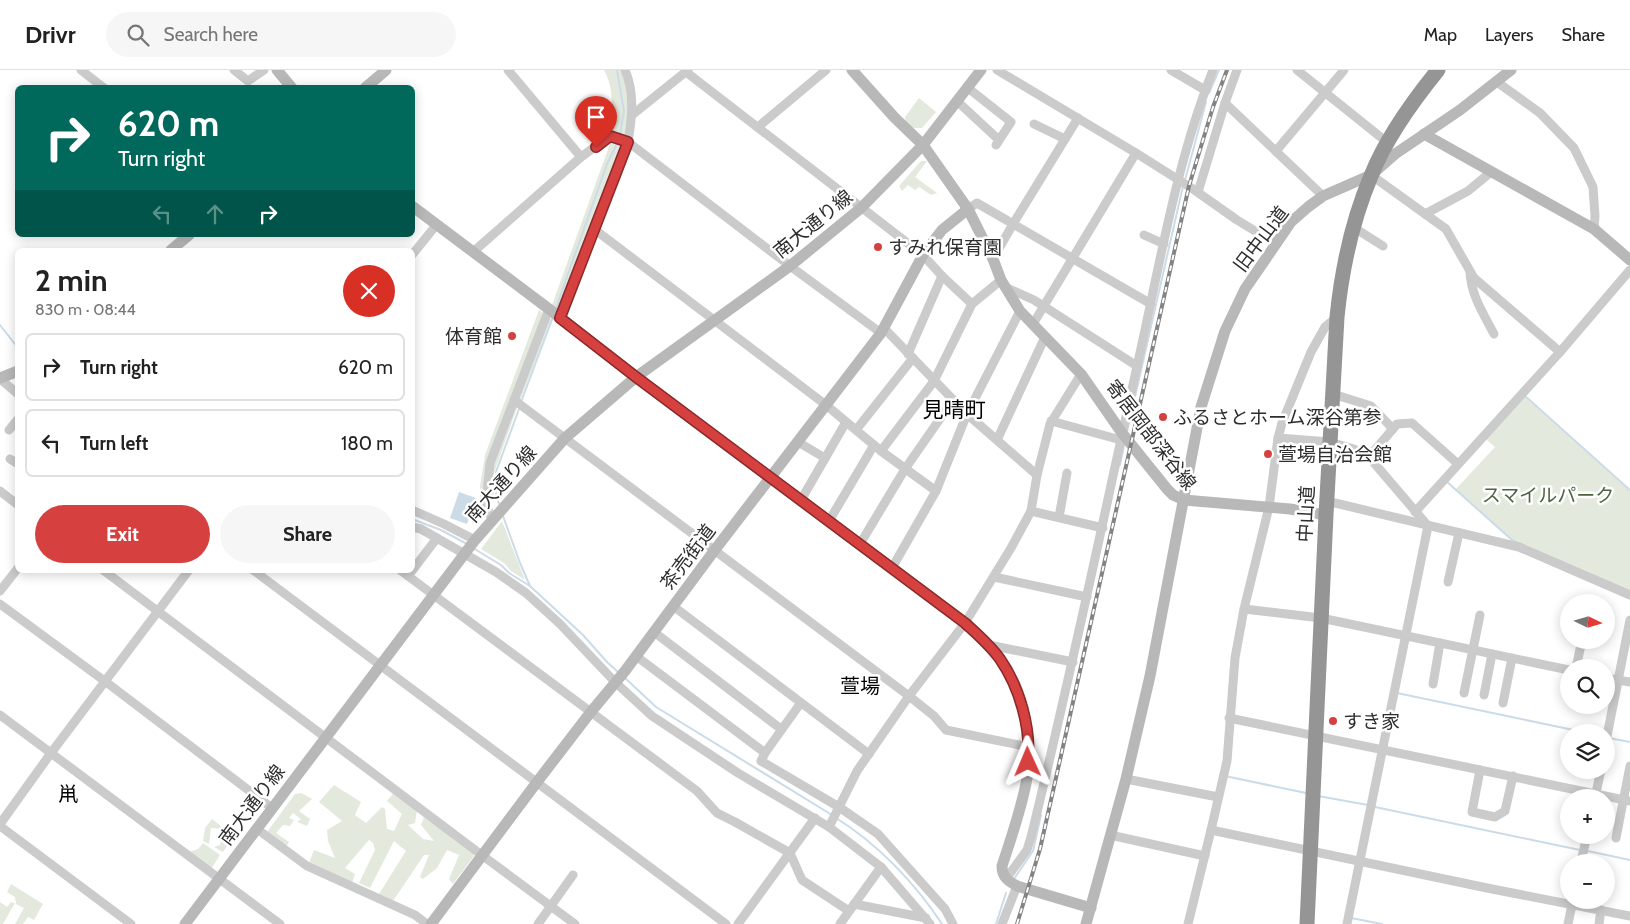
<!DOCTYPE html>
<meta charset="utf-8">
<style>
:root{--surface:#fff;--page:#f6f6f6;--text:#222;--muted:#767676;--line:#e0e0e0;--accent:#d64140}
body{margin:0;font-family:Cabin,"Noto Sans JP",sans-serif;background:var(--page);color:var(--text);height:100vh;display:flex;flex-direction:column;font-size:19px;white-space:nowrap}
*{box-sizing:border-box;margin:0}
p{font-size:16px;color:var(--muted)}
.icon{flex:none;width:28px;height:28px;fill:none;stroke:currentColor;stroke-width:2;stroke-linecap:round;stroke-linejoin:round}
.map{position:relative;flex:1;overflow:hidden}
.side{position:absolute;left:15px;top:178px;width:400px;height:325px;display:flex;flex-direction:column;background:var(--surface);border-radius:8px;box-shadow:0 2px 12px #0003}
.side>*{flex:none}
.hud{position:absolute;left:15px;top:15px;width:400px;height:152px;border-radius:8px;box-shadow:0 2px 12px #0003;background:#00695c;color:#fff;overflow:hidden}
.needle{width:32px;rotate:95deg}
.buttons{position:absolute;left:1560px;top:524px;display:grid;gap:10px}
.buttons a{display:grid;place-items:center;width:55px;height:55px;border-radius:50%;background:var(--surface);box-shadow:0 2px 12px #0003;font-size:25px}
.pin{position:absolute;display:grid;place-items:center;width:42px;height:42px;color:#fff;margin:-51px -21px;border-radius:50% 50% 50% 0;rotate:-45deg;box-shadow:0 0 5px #0007}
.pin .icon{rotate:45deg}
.me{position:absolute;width:55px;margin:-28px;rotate:359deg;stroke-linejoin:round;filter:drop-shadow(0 0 4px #0008)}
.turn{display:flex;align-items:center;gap:18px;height:105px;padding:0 20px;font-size:22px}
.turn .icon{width:65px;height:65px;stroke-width:2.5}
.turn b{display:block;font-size:35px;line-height:42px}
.lanes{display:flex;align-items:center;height:48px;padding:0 20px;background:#0003;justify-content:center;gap:25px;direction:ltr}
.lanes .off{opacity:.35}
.round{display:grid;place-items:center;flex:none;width:52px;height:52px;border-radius:26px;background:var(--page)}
.head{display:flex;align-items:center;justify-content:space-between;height:85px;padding:0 20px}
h1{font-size:30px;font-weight:800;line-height:38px}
.cta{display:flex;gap:10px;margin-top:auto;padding:10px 20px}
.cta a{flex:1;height:58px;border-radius:30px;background:var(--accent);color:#fff;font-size:20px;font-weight:800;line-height:58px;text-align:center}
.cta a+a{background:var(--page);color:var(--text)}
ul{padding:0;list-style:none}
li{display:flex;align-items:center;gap:15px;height:68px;margin:0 10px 8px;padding:0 10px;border:2px solid var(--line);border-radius:8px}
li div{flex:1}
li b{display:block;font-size:19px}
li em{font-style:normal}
header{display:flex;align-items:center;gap:30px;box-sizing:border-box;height:70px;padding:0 25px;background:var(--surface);border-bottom:1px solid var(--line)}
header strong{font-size:24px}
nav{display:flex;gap:28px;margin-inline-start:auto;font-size:18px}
.search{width:350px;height:45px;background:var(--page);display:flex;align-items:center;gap:12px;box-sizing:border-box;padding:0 18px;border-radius:28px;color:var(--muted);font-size:19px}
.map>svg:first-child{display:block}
.green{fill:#e3eadd}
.water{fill:#cbdbe8}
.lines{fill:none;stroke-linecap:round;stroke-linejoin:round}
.stream{stroke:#cbdbe8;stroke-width:2}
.street{stroke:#cbcbcb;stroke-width:9}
.secondary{stroke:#b8b8b8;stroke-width:11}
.highway{stroke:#959595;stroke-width:15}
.rail-casing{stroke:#838383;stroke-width:4}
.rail{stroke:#fff;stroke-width:2;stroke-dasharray:5.5;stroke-linecap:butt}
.route-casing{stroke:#8b2a2a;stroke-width:12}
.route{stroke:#d64140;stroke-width:9}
.poi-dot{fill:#d64140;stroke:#fff;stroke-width:2}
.labels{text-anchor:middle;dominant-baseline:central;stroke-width:5;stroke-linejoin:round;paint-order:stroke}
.street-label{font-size:19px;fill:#2e2e2e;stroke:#fff}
.poi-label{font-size:19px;fill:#2e2e2e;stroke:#fff;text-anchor:start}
.park-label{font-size:19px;fill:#4e6640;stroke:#fff}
.neighbourhood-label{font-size:20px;fill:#000;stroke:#fff}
.quarter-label{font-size:21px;fill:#000;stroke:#fff}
</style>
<header>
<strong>Drivr</strong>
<div class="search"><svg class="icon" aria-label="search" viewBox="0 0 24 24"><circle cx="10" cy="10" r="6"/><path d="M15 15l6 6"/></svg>Search here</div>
<nav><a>Map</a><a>Layers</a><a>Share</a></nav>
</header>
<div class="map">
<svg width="1630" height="854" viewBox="0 0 1630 854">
<rect width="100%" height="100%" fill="#fff"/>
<g class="green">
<path d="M604 0H622L625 7 629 46 624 70 560 240 552 235 612 68 619 70 620 64 609 62C612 41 615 20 604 0Z"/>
<polygon points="919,28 936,42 922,58 911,58 906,52 905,47"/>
<polygon points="921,91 927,91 915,107 937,123 931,125 919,117 915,120 908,115 902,121 899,116"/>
<polygon points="539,240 552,250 517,338 493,406 494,425 480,432 480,416 485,385"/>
<polygon points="1522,323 1630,420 1630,525 1519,477 1455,420 1495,377 1483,367"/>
<polygon points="502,451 525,510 511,501 504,493 481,479"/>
<polygon points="334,715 361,732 355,745 366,753 382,737 385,739 387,759 394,761 402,744 387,731 393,724 417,741 415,753 408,755 423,769 434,771 421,755 424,747 473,782 474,786 453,814 449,809 459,785 447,780 437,798 423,809 420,807 429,785 424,785 393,831 379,824 406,781 394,771 370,818 359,813 375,780 373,773 369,770 345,798 355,804 352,813 309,793 314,780 335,788 328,771 327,760 342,751 319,732"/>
<polygon points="301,723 312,729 299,741 310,749 307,756 297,752 301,749 293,743 289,748 294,750 290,756 283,755 276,763 289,772 286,777 267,762 295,724"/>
<polygon points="212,749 234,766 223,782 214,777 220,775 223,759 211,758 209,774 203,771 205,758"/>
<polygon points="203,773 220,785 211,799 189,782 198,779"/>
<polygon points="11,814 43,834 34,850 28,847 23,854 15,854 24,838 16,834 15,827 7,822"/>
<polygon points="0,832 7,837 11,832 15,833 3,854 0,854"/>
</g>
<polygon class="water" points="459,422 476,428 467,454 450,448"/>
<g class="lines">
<g class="stream">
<polyline points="617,0 624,41 620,65"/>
<polyline points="1209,23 1219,0"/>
<polyline points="1185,110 1206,32"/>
<polyline points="556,238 607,94 618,72"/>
<polyline points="0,255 18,278"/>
<polyline points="1524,325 1630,420"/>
<polyline points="521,332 553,247"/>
<polyline points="1127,362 1183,116"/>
<polyline points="1120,395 1124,375"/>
<polyline points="1446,411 1512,470 1518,473"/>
<polyline points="499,434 494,416 496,402 519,339"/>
<polyline points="503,446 520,493 530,516"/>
<polyline points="412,449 441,460 467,474"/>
<polyline points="473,478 501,495 509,503 530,516 583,565 607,592 619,603"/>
<polyline points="624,607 656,637 832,745"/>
<polyline points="1397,623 1583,662"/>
<polyline points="1609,668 1630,672"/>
<polyline points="1225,706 1306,723"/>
<polyline points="1318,726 1368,735"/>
<polyline points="1375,737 1580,780"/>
<path d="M836 748C878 774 915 813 942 854"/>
<polyline points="1588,781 1630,790"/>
<polyline points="1014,809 1033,781 1041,745"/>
<polyline points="1351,848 1382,854"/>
<polyline points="996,854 1006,823"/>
</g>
<g class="street">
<polyline points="81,0 104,18"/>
<polyline points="234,0 248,11 264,0"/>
<polyline points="508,0 581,87"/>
<polyline points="997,0 1136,83 1193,119 1237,150 1275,173"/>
<polyline points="1171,0 1205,20"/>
<polyline points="1297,0 1388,73"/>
<polyline points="686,2 923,185 942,206 972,234"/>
<polyline points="1497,12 1540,43 1574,78 1593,117 1595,146 1594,159"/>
<polyline points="968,18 1011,52 996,75"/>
<polyline points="958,32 999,70"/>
<polyline points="1225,33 1323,126"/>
<polyline points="632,45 688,0"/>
<polyline points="1034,54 1065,69"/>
<polyline points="758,57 826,0"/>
<polyline points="1276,81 1344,0"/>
<polyline points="1371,105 1446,159 1474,208 1560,282"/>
<polyline points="1198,122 1225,33 1237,0"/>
<polyline points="968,139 977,133 1151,234"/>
<polyline points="1425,144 1468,121 1491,102"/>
<polyline points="1353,157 1383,176"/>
<polyline points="594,159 826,335 881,381 936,421"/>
<polyline points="1144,165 1164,174"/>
<polyline points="473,182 581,87 610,66 628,72 790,196 881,263"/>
<polyline points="412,185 437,154"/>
<polyline points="993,189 1013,154 1078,48"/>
<path d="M1470 202C1471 225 1483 243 1494 264"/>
<polyline points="1005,217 1034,230 1137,296"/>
<path d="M560 248 628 72C632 48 635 23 625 0"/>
<polyline points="1033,254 1136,83"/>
<polyline points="884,258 967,344 1037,405"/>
<polyline points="908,284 942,206"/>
<polyline points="0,309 18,324"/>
<polyline points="1333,324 1371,336 1393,359"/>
<polyline points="514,330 909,626 934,646 946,660 1029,677"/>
<polyline points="1051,351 1121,370"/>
<polyline points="9,360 18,349"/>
<polyline points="856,360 913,288"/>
<polyline points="1278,368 1330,372 1354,379 1369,387 1428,456"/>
<polyline points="997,370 1045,267"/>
<polyline points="798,372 825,388"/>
<polyline points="881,381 934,311 972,234 1001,210"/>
<polyline points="1369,387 1397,354 1412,353 1458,394"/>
<polyline points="10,389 18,394"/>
<polyline points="0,421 18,435"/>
<polyline points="801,430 846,352"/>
<polyline points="1327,433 1335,433 1519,477 1630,525"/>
<polyline points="412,440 444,454 475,470"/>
<polyline points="1031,441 1103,458"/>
<polyline points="1415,442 1560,282 1630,200"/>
<polyline points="1059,447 1067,403"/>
<polyline points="492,450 486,434 490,393 549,239"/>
<polyline points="829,451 874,375"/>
<polyline points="412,457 421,459 496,502 526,523 560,554 615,612 652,646 738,703 829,757 881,797 930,854"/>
<polyline points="860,474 905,399 953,330"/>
<polyline points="892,498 936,421 967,344 1020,241"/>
<polyline points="103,500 483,786 575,854"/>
<polyline points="253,500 726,854"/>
<polyline points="400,500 697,721 717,743 735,752 790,783 802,810 849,841"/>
<polyline points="408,506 437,468"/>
<polyline points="994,507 1087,527"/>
<polyline points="1448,512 1459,463"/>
<polyline points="0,521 18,498"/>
<polyline points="0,534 106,612 272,738"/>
<polyline points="673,536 869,684"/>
<polyline points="1244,539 1321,548 1569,600"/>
<polyline points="654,562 781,659"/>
<polyline points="989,575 1073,592"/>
<polyline points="636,586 765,683 800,634"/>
<polyline points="1576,598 1582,570"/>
<polyline points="1606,608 1630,612"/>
<polyline points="1433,614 1440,573"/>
<polyline points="1464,623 1480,545"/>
<polyline points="1484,625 1492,584"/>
<polyline points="1503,633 1512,588"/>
<polyline points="0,645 280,854"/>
<polyline points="1229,648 1630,731"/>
<polyline points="1606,671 1630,550"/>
<polyline points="765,683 761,691 839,737 878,764 945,839 953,854"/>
<polyline points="1480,700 1472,742 1495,747 1505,741 1513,706"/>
<polyline points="1126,709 1218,727"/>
<polyline points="1595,727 1601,700"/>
<polyline points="0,754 51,683 189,500"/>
<polyline points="0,756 131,854"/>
<polyline points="829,757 857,701 909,626 965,553 1011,478 1031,441 1037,405 1050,354 1081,304"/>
<polyline points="257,759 307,796 415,845 427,854"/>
<polyline points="1211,760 1487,818 1630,846"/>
<polyline points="1110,765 1205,786"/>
<polyline points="1616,768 1630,696"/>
<polyline points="1581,792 1587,765"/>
<path d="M1006 809 1027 780 1031 767C1070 609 1103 450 1138 292 1160 194 1176 93 1213 0"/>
<polyline points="854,834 926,848"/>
<polyline points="538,854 573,805"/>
<polyline points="738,854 815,748"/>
<polyline points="840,854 881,797"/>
<polyline points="1002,854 1017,816"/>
<polyline points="1188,854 1211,760 1227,691 1235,588 1244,539 1269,437 1278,368 1282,353 1311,282 1325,257 1337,247"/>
<polyline points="1347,854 1428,456"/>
<polyline points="1568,854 1573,830"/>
<polyline points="1599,854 1601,840"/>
</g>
<g class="secondary">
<polyline points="277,0 292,18"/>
<polyline points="852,0 894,47 923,75 968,139 993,189 1001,210 1020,241 1081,304 1122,363 1167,419 1173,425 1184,430 1290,439 1326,445"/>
<polyline points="365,18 386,0"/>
<polyline points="1424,64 1594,159 1630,190"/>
<path d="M412 136 549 239 636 307 965 553C977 564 989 575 999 588 1022 619 1034 671 1027 708 1022 738 1011 768 1002 796 1002 807 1008 811 1017 816L1091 838"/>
<polyline points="171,180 189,165"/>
<polyline points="0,308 18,301"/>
<polyline points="185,854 475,470 565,368 636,307 790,196 861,138 923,75 981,0"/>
<polyline points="431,854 537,712 590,643 625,601 714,481 881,263 923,185 942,160 968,139"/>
<polyline points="1086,854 1126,709 1150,606 1201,337 1225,261 1245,219 1291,152 1308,137 1323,126 1371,105 1395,84 1460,40 1511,0"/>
</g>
<path class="highway" d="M1307 854 1326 445 1337 247C1342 198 1352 151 1371 106 1386 68 1412 32 1438 0"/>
<defs>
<polyline id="rail" points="1017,854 1040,779 1189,116 1213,37 1227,0"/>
</defs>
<use href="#rail" class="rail-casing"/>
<use href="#rail" class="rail"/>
</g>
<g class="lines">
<defs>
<path id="route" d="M596 77 610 66 628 72 560 248 636 307 965 553C977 564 990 575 1000 589 1020 618 1031 658 1028 692"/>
</defs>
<use href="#route" class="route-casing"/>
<use href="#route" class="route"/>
</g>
<g class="poi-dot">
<circle cx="878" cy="177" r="5"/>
<circle cx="512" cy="266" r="5"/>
<circle cx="1163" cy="347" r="5"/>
<circle cx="1268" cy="384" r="5"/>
<circle cx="1333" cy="651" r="5"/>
</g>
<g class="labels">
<g class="street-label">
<text transform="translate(813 154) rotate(-39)">南大通り線</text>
<text transform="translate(1261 169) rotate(-53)">旧中山道</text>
<text transform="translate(1151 365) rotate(52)">寄居岡部深谷線</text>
<text transform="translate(501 414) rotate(-48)">南大通り線</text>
<text transform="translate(1306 444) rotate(-87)">中山道</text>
<text transform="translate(688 487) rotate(-53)">茶売街道</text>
<text transform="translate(252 735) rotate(-53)">南大通り線</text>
</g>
<g class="poi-label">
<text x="888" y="177">すみれ保育園</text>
<text x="502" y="266" text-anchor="end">体育館</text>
<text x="1173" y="347">ふるさとホーム深谷第参</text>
<text x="1278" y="384">萱場自治会館</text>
<text x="1343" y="651">すき家</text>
</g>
<g class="park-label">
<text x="1548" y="425">スマイルパーク</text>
</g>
<g class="neighbourhood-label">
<text x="860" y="616">萱場</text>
<text x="68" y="724">鼡</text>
</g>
<g class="quarter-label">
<text x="954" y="339">見晴町</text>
</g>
</g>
</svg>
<div class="buttons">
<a><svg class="needle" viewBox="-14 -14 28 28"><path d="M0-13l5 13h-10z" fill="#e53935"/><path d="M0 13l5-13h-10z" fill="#767676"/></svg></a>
<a><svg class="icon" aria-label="search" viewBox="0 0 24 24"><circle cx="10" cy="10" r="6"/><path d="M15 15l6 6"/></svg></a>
<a><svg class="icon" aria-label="layers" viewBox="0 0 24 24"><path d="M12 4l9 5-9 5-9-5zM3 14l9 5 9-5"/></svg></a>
<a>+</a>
<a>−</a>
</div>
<div class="pin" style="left:596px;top:77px;background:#d93025"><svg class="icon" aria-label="arrive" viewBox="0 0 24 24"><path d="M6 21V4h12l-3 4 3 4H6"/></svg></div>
<svg class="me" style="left:1028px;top:692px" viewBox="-20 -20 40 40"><path d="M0-17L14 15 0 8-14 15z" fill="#d64140" stroke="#fff" stroke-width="4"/></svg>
<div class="hud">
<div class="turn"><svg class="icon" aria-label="right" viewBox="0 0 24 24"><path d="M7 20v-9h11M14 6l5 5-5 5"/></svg><div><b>620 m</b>Turn right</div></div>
<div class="lanes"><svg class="icon off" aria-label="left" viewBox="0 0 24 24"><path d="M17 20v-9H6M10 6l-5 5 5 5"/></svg><svg class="icon off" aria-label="ahead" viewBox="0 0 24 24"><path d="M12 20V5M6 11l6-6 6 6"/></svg><svg class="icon" aria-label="right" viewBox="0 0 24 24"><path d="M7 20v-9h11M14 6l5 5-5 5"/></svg></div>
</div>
<section class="side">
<div class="head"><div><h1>2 min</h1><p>830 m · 08:44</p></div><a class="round" style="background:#d93025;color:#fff"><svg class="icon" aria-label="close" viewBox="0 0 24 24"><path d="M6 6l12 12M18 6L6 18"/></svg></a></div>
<ul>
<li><svg class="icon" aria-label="right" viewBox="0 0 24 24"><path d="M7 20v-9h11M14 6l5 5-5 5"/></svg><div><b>Turn right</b></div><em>620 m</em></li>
<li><svg class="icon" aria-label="left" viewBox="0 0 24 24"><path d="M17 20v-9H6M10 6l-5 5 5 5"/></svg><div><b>Turn left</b></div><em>180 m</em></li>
</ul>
<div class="cta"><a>Exit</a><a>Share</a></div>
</section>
</div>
